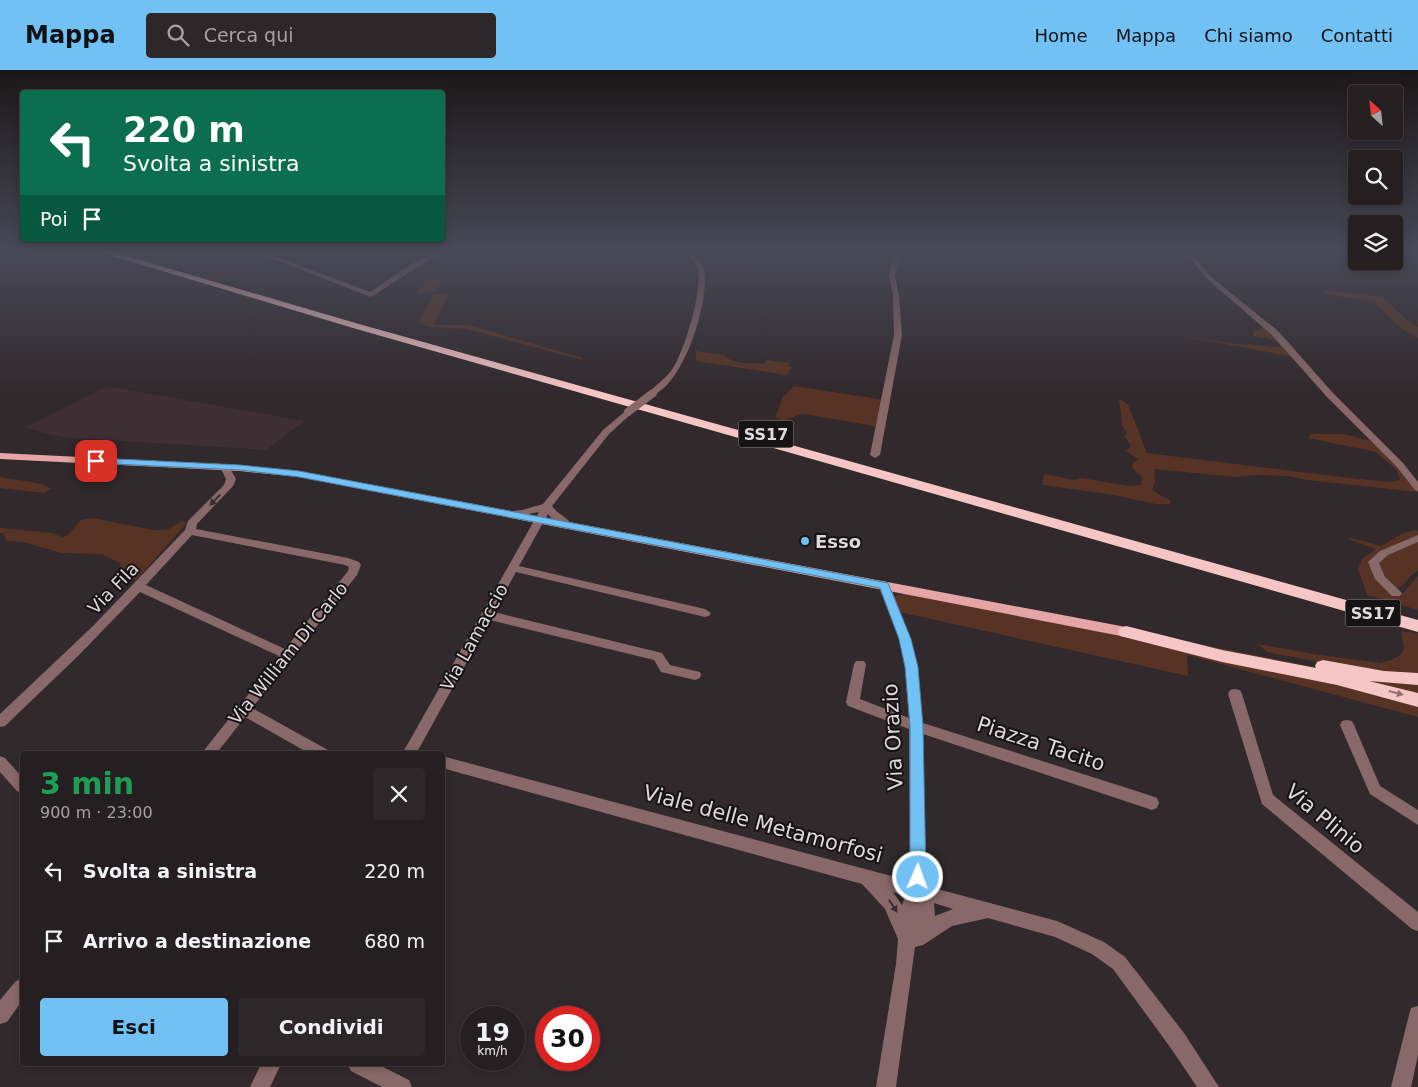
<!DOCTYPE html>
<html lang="it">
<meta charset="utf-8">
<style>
:root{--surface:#251f21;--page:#2d272a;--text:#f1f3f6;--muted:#a3a2a5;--line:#423d3f;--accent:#72c1f5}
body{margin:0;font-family:"DejaVu Sans",sans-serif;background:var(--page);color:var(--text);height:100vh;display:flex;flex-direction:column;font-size:19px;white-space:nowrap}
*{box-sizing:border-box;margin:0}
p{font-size:16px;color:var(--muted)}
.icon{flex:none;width:28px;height:28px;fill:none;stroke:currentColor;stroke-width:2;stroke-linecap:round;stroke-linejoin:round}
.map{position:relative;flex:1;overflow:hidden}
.sheet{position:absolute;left:20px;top:681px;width:425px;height:315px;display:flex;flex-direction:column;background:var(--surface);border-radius:5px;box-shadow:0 2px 8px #0003,0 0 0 1px var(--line)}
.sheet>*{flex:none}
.guide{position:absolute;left:20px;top:20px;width:425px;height:152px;border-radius:5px;box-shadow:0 2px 8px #0003,0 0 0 1px var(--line);background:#0b6e4f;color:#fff;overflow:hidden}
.needle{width:32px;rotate:333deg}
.controls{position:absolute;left:1348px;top:15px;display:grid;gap:10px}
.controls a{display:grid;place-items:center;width:55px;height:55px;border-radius:5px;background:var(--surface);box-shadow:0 2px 8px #0003,0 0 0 1px var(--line);font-size:25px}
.speed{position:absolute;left:460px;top:936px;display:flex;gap:10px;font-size:25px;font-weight:700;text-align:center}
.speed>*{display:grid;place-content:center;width:65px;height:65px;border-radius:50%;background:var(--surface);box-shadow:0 2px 8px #0003,0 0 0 1px var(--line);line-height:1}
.speed small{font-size:12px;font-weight:400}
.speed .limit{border:8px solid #d22;background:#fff;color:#111}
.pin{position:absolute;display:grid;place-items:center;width:42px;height:42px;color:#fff;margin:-21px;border-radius:10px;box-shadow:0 2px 8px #0006}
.me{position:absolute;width:55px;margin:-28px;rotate:2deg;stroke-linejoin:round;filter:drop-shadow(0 0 4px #0008)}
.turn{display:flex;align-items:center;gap:18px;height:105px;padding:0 20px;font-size:22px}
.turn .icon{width:65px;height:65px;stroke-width:2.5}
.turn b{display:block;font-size:35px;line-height:42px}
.then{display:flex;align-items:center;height:48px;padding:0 20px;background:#0003;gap:10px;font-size:19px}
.round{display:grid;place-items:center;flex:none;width:52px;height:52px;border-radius:5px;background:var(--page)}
.summary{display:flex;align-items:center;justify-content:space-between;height:85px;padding:0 20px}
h1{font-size:30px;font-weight:600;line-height:38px;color:#1e9e55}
.button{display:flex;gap:10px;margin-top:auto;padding:10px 20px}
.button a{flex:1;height:58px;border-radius:5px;background:var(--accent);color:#111;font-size:20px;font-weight:600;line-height:58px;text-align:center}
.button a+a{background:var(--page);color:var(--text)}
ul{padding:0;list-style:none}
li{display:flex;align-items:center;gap:15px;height:70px;padding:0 20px}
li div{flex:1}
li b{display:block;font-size:19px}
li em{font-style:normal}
header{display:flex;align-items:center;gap:30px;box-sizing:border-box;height:70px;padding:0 25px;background:var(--accent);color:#111}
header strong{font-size:24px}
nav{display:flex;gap:28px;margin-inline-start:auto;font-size:18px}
.search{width:350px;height:45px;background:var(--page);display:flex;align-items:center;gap:12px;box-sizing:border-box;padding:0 18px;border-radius:5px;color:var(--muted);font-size:19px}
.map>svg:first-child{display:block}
.built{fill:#3e2f35}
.green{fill:#573325}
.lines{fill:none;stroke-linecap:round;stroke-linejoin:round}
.minor{fill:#886868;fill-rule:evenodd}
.major{fill:#e5a4a5;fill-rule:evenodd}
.highway{fill:#f6c5c6;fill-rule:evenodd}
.minor-bridge{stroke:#886868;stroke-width:8}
.oneway{fill:#382d2d}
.oneway2{fill:#917576}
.route{fill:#72c1f5;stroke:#4a7d9f}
.poi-dot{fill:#72c1f5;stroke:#161314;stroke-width:2}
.labels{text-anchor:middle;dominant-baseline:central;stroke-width:4;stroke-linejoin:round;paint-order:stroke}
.shield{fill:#161314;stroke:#a39e9f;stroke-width:1}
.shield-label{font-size:16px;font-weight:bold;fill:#dfd9db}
.poi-label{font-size:18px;font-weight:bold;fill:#dfd9db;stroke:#161314;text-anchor:start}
.street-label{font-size:18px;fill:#dfd9db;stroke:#161314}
.near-street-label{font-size:21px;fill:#dfd9db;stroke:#161314}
</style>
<header>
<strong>Mappa</strong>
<div class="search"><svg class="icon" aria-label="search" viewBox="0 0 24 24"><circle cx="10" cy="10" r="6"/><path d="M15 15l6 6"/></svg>Cerca qui</div>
<nav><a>Home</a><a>Mappa</a><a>Chi siamo</a><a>Contatti</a></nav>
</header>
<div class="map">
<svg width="1418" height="1017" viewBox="0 0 1418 1017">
<rect width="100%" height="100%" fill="#31292c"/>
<polygon class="built" points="107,316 304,351 266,380 62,367 24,358"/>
<g class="green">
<polygon points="443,208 436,222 417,223 424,209"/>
<polygon points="1327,220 1382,227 1406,249 1418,257 1418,268 1402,259 1374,232 1327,224 1324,222"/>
<polygon points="449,223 434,255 469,255 582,288 583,290 467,259 429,257 418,252 432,228 432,224"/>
<path d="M1266 253 1274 257 1296 280 1294 287 1172 264 1234 274 1278 277 1280 275C1273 268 1263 267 1253 266L1254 260 1258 261Z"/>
<path d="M696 281 724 285C735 296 749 292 764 294L767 290 789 293 788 296 792 297 786 305 696 291Z"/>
<path d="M794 316 885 330 880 357 804 344C794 345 784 354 775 347L783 327Z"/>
<polygon points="1119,329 1128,334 1147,383 1350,408 1390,412 1400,410 1397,400 1376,382 1308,368 1310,364 1344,364 1373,372 1418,418 1418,422 1307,410 1289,406 1257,405 1235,407 1154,399 1155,411 1152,420 1171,431 1169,434 1156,434 1108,424 1042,415 1044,404 1075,410 1082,408 1129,416 1141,415 1142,407 1133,399 1132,394 1138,389 1126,381 1131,376 1124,366 1127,364 1122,355"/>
<polygon points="0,407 37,413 51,418 44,423 0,418"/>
<polygon points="93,448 153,460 167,460 182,451 187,453 136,510 122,504 120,493 102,484 62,483 23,472 7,471 4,464 0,463 0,458 52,463 62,467 67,466 81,450"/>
<path d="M1414 460 1418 461V501C1410 505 1408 510 1402 516 1398 519 1395 519 1392 524L1403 523 1418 506V540L1367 525 1358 499 1362 489 1376 479 1348 469 1351 468 1382 476 1401 464Z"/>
<polygon points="904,523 1069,554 1418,632 1418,647 1187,585 1188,606 899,542 894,529 896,526"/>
<polygon points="1401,561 1418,563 1418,605 1414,606 1328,594 1267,582 1258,574 1313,584 1380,593 1391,590 1402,584 1404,577"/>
<polygon points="1204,575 1350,604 1418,612 1418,626 1204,578"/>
</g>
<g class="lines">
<g class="minor">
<path d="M253 181H261L370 222C391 209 424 181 449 181L427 191 371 227Z"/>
<path d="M685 181H691C696 187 703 193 704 200 710 231 684 313 653 325L649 323C656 314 667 308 673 298 685 279 702 222 698 200 697 193 690 187 685 181Z"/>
<polygon points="894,181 900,181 895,206 899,225 902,265 880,385 875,388 870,385 894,265 893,225 889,206"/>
<polygon points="1185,181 1191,181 1210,206 1278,261 1333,323 1403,393 1418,412 1418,421 1415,420 1397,397 1327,327 1272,265 1206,208"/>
<path d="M628 339 631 340V344L609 364 552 436C559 445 566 447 572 454L571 456C562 458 553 451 548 444L519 496 705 539 711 543 709 546 705 547 516 502 494 542 662 583 670 595 700 602 701 605 700 608 695 610 661 602 654 590 490 550 416 684H402L539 442 511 447 506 444 507 442 522 440 543 434 603 360Z"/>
<path d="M225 394 228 395 236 409 233 416 197 454 196 459 348 488 359 492 361 495 357 505 252 638 328 680 330 684H310L245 647 216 684H201L279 586 140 522 78 586 5 656 0 657V644L93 556 185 460 188 451 224 415 226 409 220 397ZM192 465 345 495 349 497 348 501 285 579 146 515Z"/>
<polygon points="1418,465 1418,472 1388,485 1379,493 1385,507 1402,523 1400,526 1392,526 1375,509 1368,492 1380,481"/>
<path d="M884 511 890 515 911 569 917 597 923 653 1152 726 1157 728 1159 733 1157 738 1152 740 923 664 926 816 1057 851 1104 872 1125 887 1184 963 1219 1017H1197L1170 977 1113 899 1092 884 1055 867 988 848 952 856 923 875 915 877 896 1017H876L896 894 898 869 885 839 862 814 442 698V686L910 811 909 659 848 636 846 632 854 594 856 591H864L866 594 860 629 909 648 905 597 899 569 878 515ZM893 822 905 826 902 835ZM934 833 953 839 935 846Z"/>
<polygon points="1235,619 1240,620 1242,624 1273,725 1418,842 1418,861 1412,859 1262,734 1228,624 1230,620"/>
<polygon points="1347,650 1352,651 1354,655 1380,716 1418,740 1418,755 1370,724 1340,655 1342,651"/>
<polygon points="0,686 5,688 22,707 22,723 17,721 0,702"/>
<polygon points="22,908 22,931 7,952 0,954 0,930 16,911"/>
<polygon points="1418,936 1418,985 1411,1017 1391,1017 1409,945 1411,938"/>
<polygon points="261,994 281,994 270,1017 250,1017"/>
<polygon points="348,994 377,994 409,1010 412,1017 382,1017 351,1001"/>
</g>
<polygon class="major" points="0,383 240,395 299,401 1126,557 1131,559 1133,562 1131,565 1126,567 299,407 240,401 0,389"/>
<g class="highway">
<polygon points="96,181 109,181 359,254 1418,550 1418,562 353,258"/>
<polygon points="1126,556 1222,580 1316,598 1315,596 1317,592 1323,590 1384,601 1418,603 1418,615 1369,611 1418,623 1418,637 1337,615 1222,592 1120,566 1118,562 1120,558"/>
</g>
<polyline class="minor-bridge" points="628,342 653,323"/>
</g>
<defs><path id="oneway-solid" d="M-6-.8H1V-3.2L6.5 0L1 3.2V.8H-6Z" transform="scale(1.25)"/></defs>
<g class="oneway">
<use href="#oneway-solid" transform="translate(215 430) rotate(134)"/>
<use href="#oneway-solid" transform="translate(893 836) rotate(57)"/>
</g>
<use class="oneway2" href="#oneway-solid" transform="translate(1396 623) rotate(15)"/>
<linearGradient id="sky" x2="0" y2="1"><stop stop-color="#1b1718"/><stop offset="0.56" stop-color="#484956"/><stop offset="1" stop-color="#484956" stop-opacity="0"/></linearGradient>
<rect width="1418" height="323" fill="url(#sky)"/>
<polygon class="route" points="96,388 240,395 299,401 888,513 911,569 918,597 923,656 926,807 924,813 918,815 912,813 910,807 910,656 905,597 899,569 880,518 299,407 240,400 92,393 92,389"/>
<circle class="poi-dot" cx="805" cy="471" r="5"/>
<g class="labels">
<g class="shield">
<rect x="738.5" y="350.5" width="55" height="27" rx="4"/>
<rect x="1345.5" y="529.5" width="55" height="27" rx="4"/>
</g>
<g class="shield-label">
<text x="766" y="364">SS17</text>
<text x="1373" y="543">SS17</text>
</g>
<g class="poi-label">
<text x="815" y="471">Esso</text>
</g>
<g class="street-label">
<text transform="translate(113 518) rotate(-46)">Via Fila</text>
<text transform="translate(474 567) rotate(-61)">Via Lamaccio</text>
<text transform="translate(288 583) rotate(-51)">Via William Di Carlo</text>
</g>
<g class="near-street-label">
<text transform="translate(893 667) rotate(-93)">Via Orazio</text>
<text transform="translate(1041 674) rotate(18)">Piazza Tacito</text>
<text transform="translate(1325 749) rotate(40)">Via Plinio</text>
<text transform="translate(763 754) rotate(15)">Viale delle Metamorfosi</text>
</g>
</g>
</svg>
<div class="controls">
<a><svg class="needle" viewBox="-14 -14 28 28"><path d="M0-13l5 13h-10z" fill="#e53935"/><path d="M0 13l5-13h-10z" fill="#a3a2a5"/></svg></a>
<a><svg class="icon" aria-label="search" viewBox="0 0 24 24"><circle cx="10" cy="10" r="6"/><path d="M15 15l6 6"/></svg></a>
<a><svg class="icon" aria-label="layers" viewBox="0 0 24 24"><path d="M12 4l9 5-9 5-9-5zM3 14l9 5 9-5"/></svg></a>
</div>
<div class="speed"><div>19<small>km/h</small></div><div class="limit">30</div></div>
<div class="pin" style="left:96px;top:391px;background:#d93025"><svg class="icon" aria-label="arrive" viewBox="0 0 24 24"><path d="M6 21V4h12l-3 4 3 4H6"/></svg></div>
<svg class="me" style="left:918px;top:807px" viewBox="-20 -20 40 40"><circle r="17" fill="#72c1f5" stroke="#fff" stroke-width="3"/><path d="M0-11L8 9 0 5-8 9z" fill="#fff"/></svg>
<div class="guide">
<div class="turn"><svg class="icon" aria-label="left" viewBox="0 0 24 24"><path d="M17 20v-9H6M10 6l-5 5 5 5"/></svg><div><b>220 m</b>Svolta a sinistra</div></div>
<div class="then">Poi<svg class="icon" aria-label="arrive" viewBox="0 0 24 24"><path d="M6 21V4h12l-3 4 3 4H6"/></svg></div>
</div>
<section class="sheet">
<div class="summary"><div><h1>3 min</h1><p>900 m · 23:00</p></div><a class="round"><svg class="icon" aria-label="close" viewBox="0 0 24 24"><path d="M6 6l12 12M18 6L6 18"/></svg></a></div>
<ul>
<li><svg class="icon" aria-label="left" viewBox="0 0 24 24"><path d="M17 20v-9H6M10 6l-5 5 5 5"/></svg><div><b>Svolta a sinistra</b></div><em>220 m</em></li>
<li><svg class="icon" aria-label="arrive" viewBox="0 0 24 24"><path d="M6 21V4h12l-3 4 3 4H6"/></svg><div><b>Arrivo a destinazione</b></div><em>680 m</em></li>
</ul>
<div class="button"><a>Esci</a><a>Condividi</a></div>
</section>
</div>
